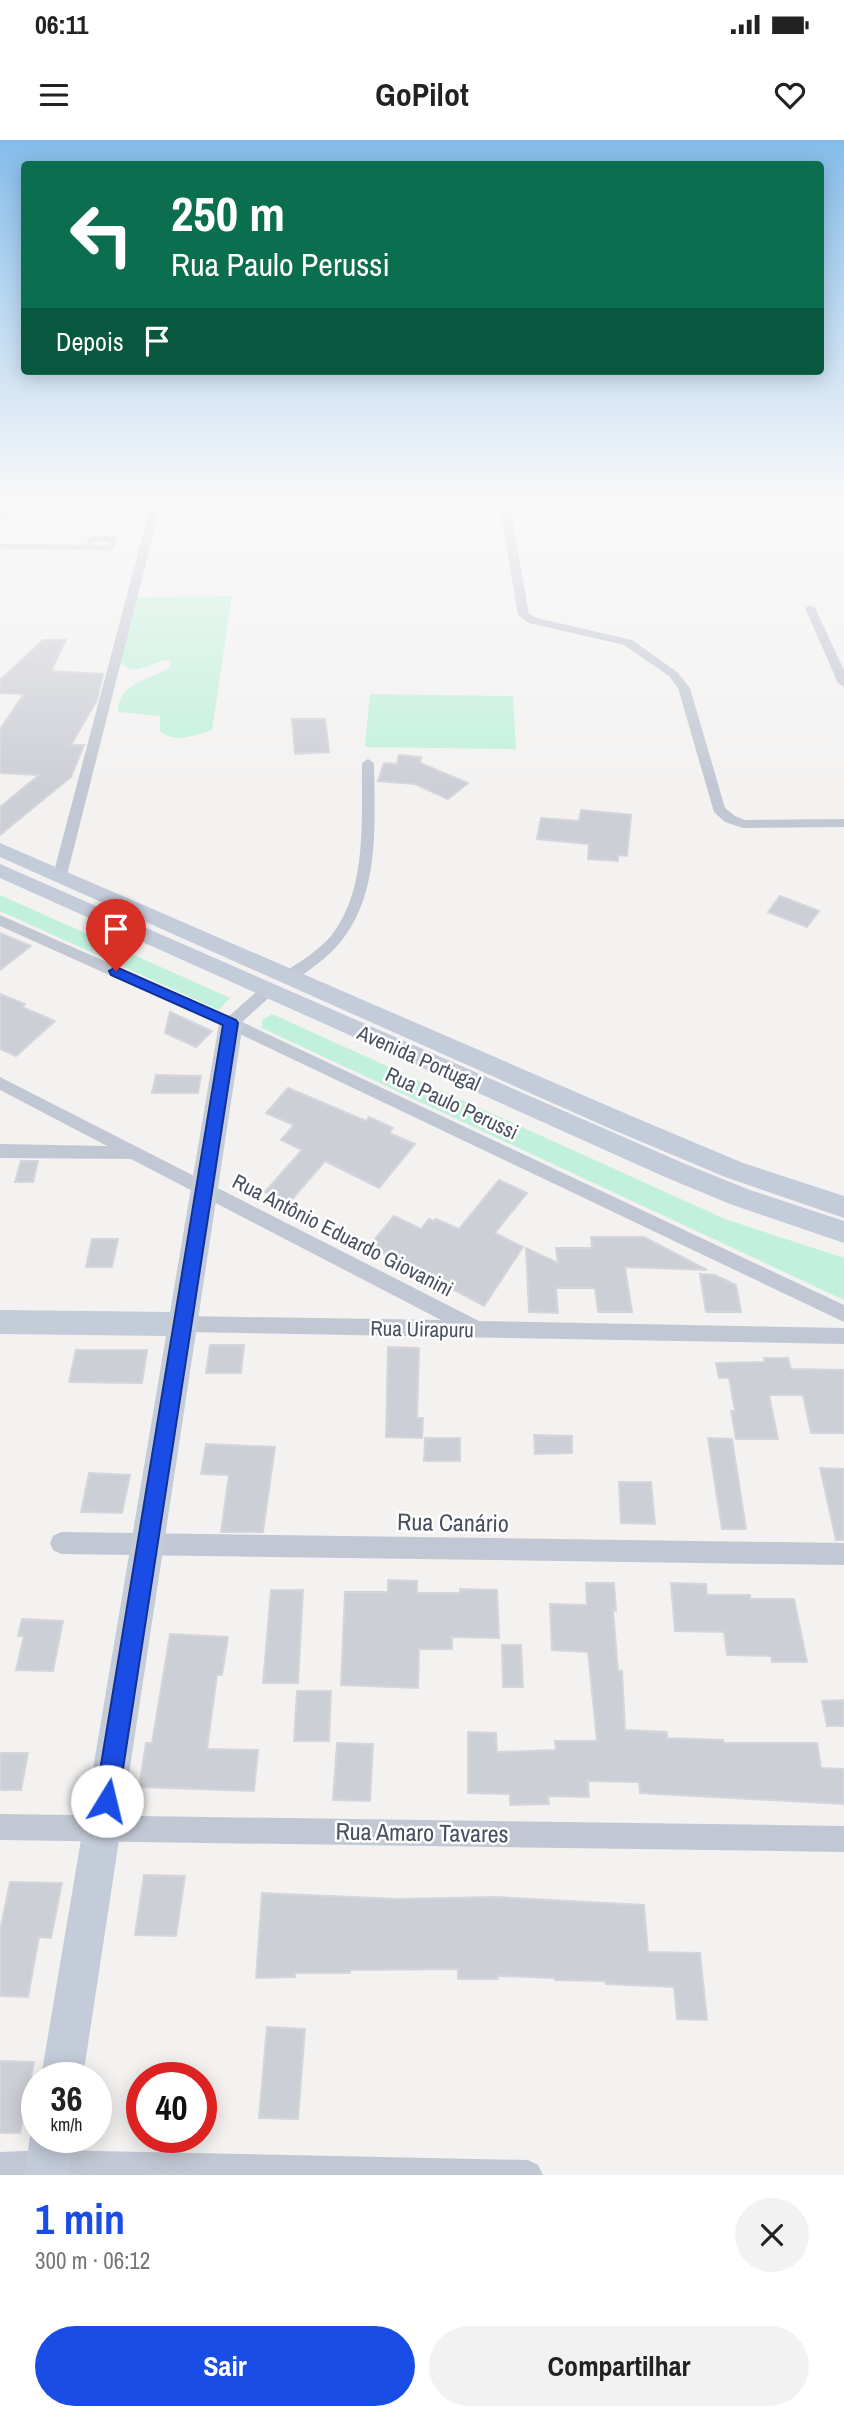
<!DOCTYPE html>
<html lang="pt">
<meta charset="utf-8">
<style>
:root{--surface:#fff;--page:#f2f2f2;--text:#222;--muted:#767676;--accent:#1a4de5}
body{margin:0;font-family:"Archivo Narrow",sans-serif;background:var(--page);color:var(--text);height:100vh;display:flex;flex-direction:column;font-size:26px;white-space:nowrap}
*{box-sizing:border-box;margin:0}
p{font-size:23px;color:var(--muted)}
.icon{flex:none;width:38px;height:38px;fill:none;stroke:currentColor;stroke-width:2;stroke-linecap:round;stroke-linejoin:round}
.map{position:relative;height:2035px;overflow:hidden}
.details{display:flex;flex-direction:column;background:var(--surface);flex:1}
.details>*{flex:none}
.hud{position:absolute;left:21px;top:21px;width:803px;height:214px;border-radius:7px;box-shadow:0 4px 18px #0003;background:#0b6e4f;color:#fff;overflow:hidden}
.speed{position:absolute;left:21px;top:1922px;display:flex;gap:14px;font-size:35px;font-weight:700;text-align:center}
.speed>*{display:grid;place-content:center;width:91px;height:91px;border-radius:50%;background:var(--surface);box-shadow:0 4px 18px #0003;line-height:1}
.speed small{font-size:18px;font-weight:400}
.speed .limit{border:10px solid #d22;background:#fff;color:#111}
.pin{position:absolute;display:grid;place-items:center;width:60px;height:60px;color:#fff;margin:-72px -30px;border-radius:50% 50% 50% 0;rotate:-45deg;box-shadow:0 0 7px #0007}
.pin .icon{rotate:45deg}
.me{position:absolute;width:77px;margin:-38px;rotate:9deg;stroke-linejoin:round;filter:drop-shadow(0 0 5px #0008)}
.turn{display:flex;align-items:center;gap:24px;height:147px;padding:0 35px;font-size:32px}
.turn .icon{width:91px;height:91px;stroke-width:2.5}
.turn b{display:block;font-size:49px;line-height:60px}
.then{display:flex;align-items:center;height:66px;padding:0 35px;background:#0003;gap:14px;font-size:26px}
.round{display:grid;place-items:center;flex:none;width:74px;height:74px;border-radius:37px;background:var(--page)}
.headline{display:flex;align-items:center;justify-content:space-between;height:119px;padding:0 35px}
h1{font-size:42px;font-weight:700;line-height:52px;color:var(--accent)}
.cta{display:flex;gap:14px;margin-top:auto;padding:14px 35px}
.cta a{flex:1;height:80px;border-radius:42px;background:var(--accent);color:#fff;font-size:28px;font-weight:700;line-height:80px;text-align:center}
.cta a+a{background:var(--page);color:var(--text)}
.status{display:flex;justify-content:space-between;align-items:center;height:49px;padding:0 35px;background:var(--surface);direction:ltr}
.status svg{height:19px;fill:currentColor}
header{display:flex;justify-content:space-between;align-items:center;height:91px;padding:0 35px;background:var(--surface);font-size:32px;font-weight:700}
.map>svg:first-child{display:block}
.green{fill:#c1f0dc}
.building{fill:#cdcfd6;stroke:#d5d6dc;stroke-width:2}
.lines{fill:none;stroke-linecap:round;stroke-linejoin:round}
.lane{stroke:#c2c8d3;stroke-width:5}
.street{fill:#c2c8d3;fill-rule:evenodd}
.secondary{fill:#c4cbd9;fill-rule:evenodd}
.route{fill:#1a4de5;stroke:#113295;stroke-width:2}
.labels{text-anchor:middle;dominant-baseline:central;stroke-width:5;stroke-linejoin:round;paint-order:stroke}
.street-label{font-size:21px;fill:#49505f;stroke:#fff}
.near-street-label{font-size:24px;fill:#49505f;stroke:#fff}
</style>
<div class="status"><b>06:11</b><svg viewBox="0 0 49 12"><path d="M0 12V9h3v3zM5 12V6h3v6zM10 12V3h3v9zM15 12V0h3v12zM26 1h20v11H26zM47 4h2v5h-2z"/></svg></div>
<header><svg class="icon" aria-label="menu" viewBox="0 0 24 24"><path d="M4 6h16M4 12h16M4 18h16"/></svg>GoPilot<svg class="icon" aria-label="heart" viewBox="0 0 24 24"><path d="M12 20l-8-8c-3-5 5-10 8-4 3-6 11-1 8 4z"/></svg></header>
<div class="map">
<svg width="844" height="2035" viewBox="0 0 844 2035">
<rect width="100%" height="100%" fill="#f3f2f1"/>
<g class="green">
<path d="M232 456 212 590C196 595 175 604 160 591V576L118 572C119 536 164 540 172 523L169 520C152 520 135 540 120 521L138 457Z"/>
<polygon points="370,554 513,556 516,609 365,607"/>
<polygon points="0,755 230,858 219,870 0,771"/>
<polygon points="272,874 725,1079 844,1118 844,1160 262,888 262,880"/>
</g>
<g class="building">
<polygon points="43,500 66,500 51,531 103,534 97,560 71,605 84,605 71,637 0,695 0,667 39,635 0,633 0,589 24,554 0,553 0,540"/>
<polygon points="292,579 325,579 329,612 295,614"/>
<polygon points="399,615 421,617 420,623 468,643 448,659 415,644 378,641 384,623 397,624"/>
<polygon points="581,670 631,675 627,716 618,715 618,721 588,719 589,704 537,699 541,678 579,681"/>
<polygon points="780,756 819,771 807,787 768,772"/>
<polygon points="0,793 31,806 0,830"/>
<polygon points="0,854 25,864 22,867 55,881 16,916 0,909"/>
<polygon points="170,872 212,891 196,907 165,893"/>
<polygon points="156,935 201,936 198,953 152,953"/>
<polygon points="288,948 366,981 369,977 393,988 389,993 415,1004 379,1048 325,1021 289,1063 265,1052 302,1010 281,1000 294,985 266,973"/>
<polygon points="21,1021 38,1021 33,1042 15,1042"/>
<polygon points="499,1040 527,1053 495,1093 523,1107 484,1166 437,1141 439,1138 369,1106 394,1076 421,1089 429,1079 434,1081 436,1079 459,1089"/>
<polygon points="591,1097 644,1097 707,1130 625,1127 632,1172 598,1172 595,1148 556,1148 558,1173 529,1172 526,1108 558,1123 556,1108 592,1108"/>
<polygon points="92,1099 118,1099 112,1127 86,1127"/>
<polygon points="700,1134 715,1135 736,1145 741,1172 706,1172"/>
<polygon points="210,1205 244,1205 241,1233 206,1233"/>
<polygon points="388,1207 419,1208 417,1278 423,1278 422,1298 386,1297"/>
<polygon points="76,1210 147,1210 142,1243 69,1242"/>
<polygon points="764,1218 788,1218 791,1229 844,1230 844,1293 811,1293 803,1255 769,1255 778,1299 736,1299 731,1271 735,1271 729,1238 719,1238 716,1223 765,1222"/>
<polygon points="534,1295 572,1296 572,1313 535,1314"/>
<polygon points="425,1298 460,1298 460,1321 424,1321"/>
<polygon points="708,1298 732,1299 746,1389 722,1389"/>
<polygon points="206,1304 275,1307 263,1392 221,1392 229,1335 201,1334"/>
<polygon points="820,1328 844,1329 844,1400 836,1400"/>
<polygon points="89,1333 130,1335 122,1373 81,1372"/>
<polygon points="619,1342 651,1342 655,1384 621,1383"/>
<polygon points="388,1440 417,1441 417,1453 460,1453 460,1449 497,1450 499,1498 452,1497 452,1509 419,1509 418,1548 341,1545 345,1452 388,1452"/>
<polygon points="586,1443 614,1443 616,1471 613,1470 618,1531 622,1531 625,1590 667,1592 667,1598 723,1600 724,1603 817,1603 821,1628 844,1629 844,1664 640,1653 639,1642 588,1641 589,1657 548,1656 549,1664 510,1665 510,1654 468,1653 468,1592 496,1593 497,1612 556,1610 555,1601 597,1601 588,1512 552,1510 550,1464 587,1465"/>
<polygon points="671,1443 706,1444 707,1455 750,1455 750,1459 794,1459 807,1522 772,1522 771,1516 727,1515 724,1492 675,1491"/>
<polygon points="271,1450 303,1450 298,1543 263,1543"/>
<polygon points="22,1479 63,1481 53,1531 16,1530 24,1496 18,1496"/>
<polygon points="170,1494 228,1497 222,1535 217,1535 207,1609 258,1610 254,1651 139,1647 146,1603 152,1603"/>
<polygon points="502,1505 521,1505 523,1547 503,1547"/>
<polygon points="297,1551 331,1551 329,1601 294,1601"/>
<polygon points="844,1560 844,1586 827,1586 822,1561"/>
<polygon points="337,1603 373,1604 370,1661 333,1660"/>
<polygon points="0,1613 28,1613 21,1650 0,1650"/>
<polygon points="144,1735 185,1736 176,1796 135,1795"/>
<polygon points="10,1742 62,1743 51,1798 39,1797 28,1857 0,1856 0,1791"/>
<polygon points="262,1753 397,1759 496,1757 644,1765 648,1812 700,1813 707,1880 677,1879 674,1847 606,1844 605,1841 555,1840 555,1838 498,1836 498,1839 458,1839 458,1829 350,1830 350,1833 295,1833 295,1837 256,1838"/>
<polygon points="267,1887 305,1889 298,1979 259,1978"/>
<polygon points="0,1921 34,1922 20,1993 0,1993"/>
</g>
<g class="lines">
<polyline class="lane" points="0,406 111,408 114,399 91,399 88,405"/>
<g class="street">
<polygon points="4,360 14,360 5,381 0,384 0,370"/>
<polygon points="152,360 162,360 67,735 60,739 53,735"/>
<polygon points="499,360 509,360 529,474 537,478 632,500 677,532 690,548 725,668 735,676 745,680 844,679 844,687 743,688 725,682 714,672 678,548 669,536 624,505 529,483 518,475"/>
<polygon points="810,465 815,468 844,530 844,547 838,543 805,468"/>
<path d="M368 619 374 623C375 695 382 777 316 825 307 831 296 843 284 840L281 836 284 832C300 822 318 811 331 796 368 749 361 679 362 623Z"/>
<polygon points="0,775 229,876 263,846 273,846 276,850 273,854 242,882 844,1165 844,1182 225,887 0,786"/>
<polygon points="0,937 479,1181 844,1188 844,1204 183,1192 176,1190 173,1184 176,1178 183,1176 441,1180 131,1019 0,1018 0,1004 107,1006 0,950"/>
<polygon points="61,1392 844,1403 844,1425 61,1414 53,1410 50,1403 53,1396"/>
<polygon points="0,1674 844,1686 844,1712 0,1700"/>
<polygon points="48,2010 528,2020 538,2025 543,2035 0,2035 0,2012"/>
</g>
<g class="secondary">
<polygon points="0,703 629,975 743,1023 844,1056 844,1078 725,1037 611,989 0,717"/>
<polygon points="0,724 683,1023 750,1050 844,1081 844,1103 730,1064 665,1037 0,738"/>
<polygon points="231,875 239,877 243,883 83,1937 41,1937 166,1196 0,1194 0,1170 170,1172 219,883 223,877"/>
<polygon points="37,1981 37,1997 74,1997 68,2035 24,2035 30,1997"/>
</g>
</g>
<linearGradient id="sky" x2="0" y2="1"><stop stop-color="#84bcea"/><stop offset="0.56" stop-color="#faf9f9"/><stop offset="1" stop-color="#faf9f9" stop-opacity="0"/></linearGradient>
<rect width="844" height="645" fill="url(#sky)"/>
<polygon class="route" points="116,827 236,880 238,883 118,1661 115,1669 107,1673 98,1669 95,1661 223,885 111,835 109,831"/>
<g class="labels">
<g class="street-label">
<text transform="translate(419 918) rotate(24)">Avenida Portugal</text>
<text transform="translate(452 963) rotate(25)">Rua Paulo Perussi</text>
<text transform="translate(343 1095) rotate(27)">Rua Antônio Eduardo Giovanini</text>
<text transform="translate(422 1189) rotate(1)">Rua Uirapuru</text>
</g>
<g class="near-street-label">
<text transform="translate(453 1382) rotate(1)">Rua Canário</text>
<text transform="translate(422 1692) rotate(1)">Rua Amaro Tavares</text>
</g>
</g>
</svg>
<div class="speed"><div>36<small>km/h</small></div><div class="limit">40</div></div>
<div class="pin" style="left:116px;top:831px;background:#d93025"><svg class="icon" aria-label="arrive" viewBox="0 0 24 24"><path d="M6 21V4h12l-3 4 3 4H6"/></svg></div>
<svg class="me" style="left:107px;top:1661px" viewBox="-20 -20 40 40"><circle r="19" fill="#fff"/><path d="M0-13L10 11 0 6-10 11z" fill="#1a4de5"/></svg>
<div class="hud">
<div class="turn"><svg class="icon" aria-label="left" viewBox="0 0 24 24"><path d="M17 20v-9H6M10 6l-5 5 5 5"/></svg><div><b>250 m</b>Rua Paulo Perussi</div></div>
<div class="then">Depois<svg class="icon" aria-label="arrive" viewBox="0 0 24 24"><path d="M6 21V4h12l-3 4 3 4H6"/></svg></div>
</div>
</div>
<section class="details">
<div class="headline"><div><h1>1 min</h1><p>300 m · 06:12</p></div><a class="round"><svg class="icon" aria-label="close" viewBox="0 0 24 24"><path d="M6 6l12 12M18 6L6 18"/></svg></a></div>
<div class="cta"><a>Sair</a><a>Compartilhar</a></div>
</section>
